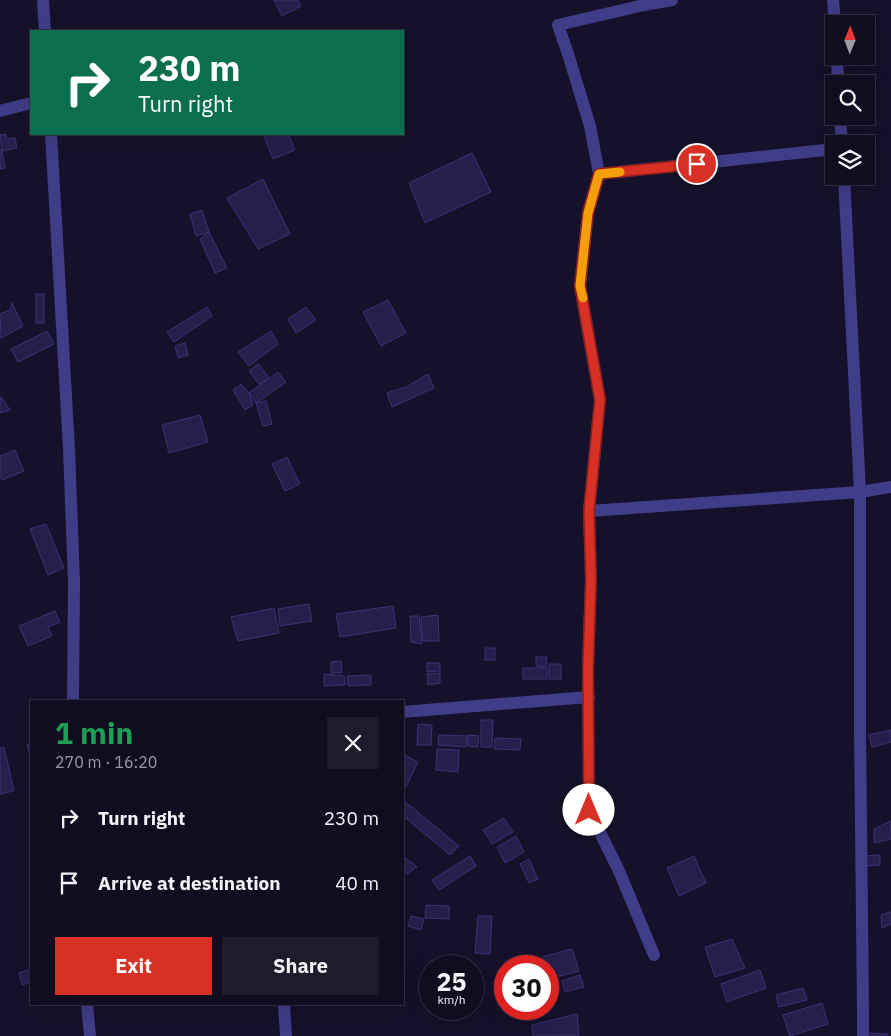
<!DOCTYPE html>
<meta charset="utf-8">
<style>
:root{--surface:#100d20;--page:#1e1b2d;--text:#f1f3f6;--muted:#9c9ca5;--line:#302d3e;--accent:#d93025}
body{margin:0;font-family:"IBM Plex Sans",sans-serif;background:var(--page);color:var(--text);height:100vh;display:flex;flex-direction:column;font-size:19px;white-space:nowrap}
*{box-sizing:border-box;margin:0}
p{font-size:16px;color:var(--muted)}
.icon{flex:none;width:28px;height:28px;fill:none;stroke:currentColor;stroke-width:2;stroke-linecap:round;stroke-linejoin:round}
.map{position:relative;flex:1;overflow:hidden}
.details{position:absolute;left:30px;top:700px;width:374px;height:305px;display:flex;flex-direction:column;background:var(--surface);border-radius:0px;box-shadow:0 5px 20px #0002,0 0 0 1px var(--line)}
.details>*{flex:none}
.guide{position:absolute;left:30px;top:30px;width:374px;height:105px;border-radius:0px;box-shadow:0 5px 20px #0002,0 0 0 1px var(--line);background:#0b6e4f;color:#fff;overflow:hidden}
.needle{width:32px;rotate:1deg}
.tools{position:absolute;left:825px;top:15px;display:grid;gap:10px}
.tools a{display:grid;place-items:center;width:50px;height:50px;border-radius:0px;background:var(--surface);box-shadow:0 5px 20px #0002,0 0 0 1px var(--line);font-size:25px}
.speed{position:absolute;left:419px;top:955px;display:flex;gap:10px;font-size:25px;font-weight:700;text-align:center}
.speed>*{display:grid;place-content:center;width:65px;height:65px;border-radius:50%;background:var(--surface);box-shadow:0 5px 20px #0002,0 0 0 1px var(--line);line-height:1}
.speed small{font-size:12px;font-weight:400}
.speed .limit{border:8px solid #d22;background:#fff;color:#111}
.pin{position:absolute;display:grid;place-items:center;width:42px;height:42px;color:#fff;margin:-21px;border:2px solid #fff;border-radius:50%;box-shadow:0 1px 5px #0007}
.me{position:absolute;width:55px;margin:-28px;rotate:0deg;stroke-linejoin:round;filter:drop-shadow(0 0 4px #0008)}
.turn{display:flex;align-items:center;gap:18px;height:105px;padding:0 25px;font-size:22px}
.turn .icon{width:65px;height:65px;stroke-width:2.5}
.turn b{display:block;font-size:35px;line-height:42px}
.round{display:grid;place-items:center;flex:none;width:52px;height:52px;border-radius:0px;background:var(--page)}
.overview{display:flex;align-items:center;justify-content:space-between;height:85px;padding:0 25px}
h1{font-size:30px;font-weight:800;line-height:38px;color:#1e9e55}
.primary-button{display:flex;gap:10px;margin-top:auto;padding:10px 25px}
.primary-button a{flex:1;height:58px;border-radius:0px;background:var(--accent);color:#fff;font-size:20px;font-weight:800;line-height:58px;text-align:center}
.primary-button a+a{background:var(--page);color:var(--text)}
ul{padding:0;list-style:none}
li{display:flex;align-items:center;gap:15px;height:65px;padding:0 25px}
li div{flex:1}
li b{display:block;font-size:19px}
li em{font-style:normal}
.map>svg:first-child{display:block}
.building{fill:#271e4b;stroke:#3e3076}
.lines{fill:none;stroke-linecap:round;stroke-linejoin:round}
.street{stroke:#403d88;stroke-width:12}
.route-casing{stroke:#8d1f18;stroke-width:12}
.route{stroke:#d93025;stroke-width:9}
.slow{stroke:#f59e0b;stroke-width:9}
</style>
<div class="map">
<svg width="891" height="1036" viewBox="0 0 891 1036">
<rect width="100%" height="100%" fill="#16112a"/>
<g class="building">
<polygon points="274,0 298,0 301,6 282,16"/>
<polygon points="6,134 7,139 15,138 17,148 2,151 5,168 0,169 0,149 2,149 0,135"/>
<polygon points="263,134 288,134 295,150 273,159"/>
<polygon points="472,153 491,192 425,223 409,183"/>
<polygon points="263,179 290,234 258,249 227,198"/>
<polygon points="202,210 209,232 196,236 190,214"/>
<polygon points="209,232 227,268 215,273 200,239"/>
<rect x="36" y="294" width="8" height="29"/>
<polygon points="388,300 406,333 381,346 363,312"/>
<polygon points="12,303 23,326 1,338 0,314 10,310"/>
<polygon points="207,307 212,316 174,342 167,332"/>
<polygon points="306,307 316,320 296,333 288,319"/>
<polygon points="47,331 54,344 18,362 11,349"/>
<polygon points="271,331 278,344 249,366 238,352"/>
<polygon points="185,343 188,355 178,358 175,346"/>
<polygon points="258,364 269,378 259,384 249,371"/>
<polygon points="278,372 286,382 256,403 249,393"/>
<polygon points="428,374 434,388 392,407 387,393 406,387"/>
<polygon points="241,384 249,393 253,405 245,410 233,390"/>
<polygon points="0,397 1,397 10,410 0,413"/>
<polygon points="266,401 272,424 263,426 256,403"/>
<polygon points="200,415 208,442 169,453 162,425"/>
<polygon points="15,450 24,471 2,480 0,476 0,456"/>
<polygon points="287,457 300,484 285,491 272,464"/>
<polygon points="46,524 64,568 48,575 30,529"/>
<polygon points="309,604 312,621 280,626 278,609"/>
<polygon points="393,606 396,628 340,637 336,614"/>
<polygon points="274,608 279,633 238,641 231,617"/>
<polygon points="55,611 60,622 48,627 52,636 28,646 19,626"/>
<polygon points="438,615 439,641 423,641 421,617"/>
<polygon points="410,616 419,616 422,644 411,642"/>
<rect x="485" y="648" width="10" height="12"/>
<polygon points="536,657 547,657 546,667 536,666"/>
<polygon points="341,661 342,673 331,673 331,662"/>
<polygon points="427,663 440,663 440,671 427,672"/>
<rect x="549" y="664" width="12" height="15"/>
<rect x="523" y="668" width="24" height="11"/>
<polygon points="440,673 440,683 428,685 427,674"/>
<polygon points="324,674 344,676 345,685 324,686"/>
<polygon points="371,675 371,685 348,686 347,676"/>
<polygon points="481,720 493,720 492,747 481,747"/>
<polygon points="418,724 432,725 431,745 417,745"/>
<polygon points="891,730 891,742 872,747 869,735"/>
<polygon points="439,735 467,736 466,747 438,745"/>
<polygon points="468,735 479,736 478,747 468,746"/>
<polygon points="495,738 521,739 520,750 494,749"/>
<polygon points="31,744 31,760 27,745"/>
<polygon points="4,747 14,791 0,794 0,748"/>
<polygon points="437,749 459,750 458,772 436,770"/>
<polygon points="402,754 418,762 406,787 402,785"/>
<polygon points="402,799 459,846 450,855 402,815"/>
<polygon points="504,818 513,832 492,844 483,830"/>
<polygon points="891,821 891,839 874,843 874,829"/>
<polygon points="516,836 524,852 505,863 497,847"/>
<polygon points="402,855 417,867 407,874 402,870"/>
<polygon points="880,855 880,865 865,866 864,856"/>
<polygon points="470,856 476,866 439,890 432,880"/>
<polygon points="694,856 706,883 679,896 667,868"/>
<polygon points="529,859 538,879 529,883 520,864"/>
<polygon points="426,905 449,906 449,919 425,918"/>
<polygon points="891,912 891,924 882,928 881,915"/>
<polygon points="411,916 424,919 421,930 408,926"/>
<polygon points="478,916 492,916 490,954 475,953"/>
<polygon points="732,939 745,968 715,977 705,947"/>
<polygon points="572,949 579,971 548,979 548,966 544,966 542,957"/>
<polygon points="31,969 31,982 22,985 19,973"/>
<polygon points="505,969 505,983 501,970"/>
<polygon points="760,970 766,988 727,1002 721,984"/>
<polygon points="580,975 584,987 565,992 562,981"/>
<polygon points="803,988 807,1000 779,1007 776,995"/>
<polygon points="822,1003 828,1024 790,1036 783,1015"/>
<polygon points="577,1014 579,1036 533,1036 532,1025"/>
<polygon points="870,1033 888,1034 888,1036 870,1036"/>
</g>
<g class="lines">
<g class="street">
<polyline points="43,0 45,31"/>
<polyline points="833,0 835,24"/>
<polyline points="837,56 838,84"/>
<polyline points="0,111 31,103"/>
<polyline points="840,116 842,144"/>
<polyline points="51,134 69,449 74,582 73,701"/>
<polyline points="599,174 834,149"/>
<polyline points="844,176 860,492 860,731 863,1011 863,1036"/>
<polyline points="589,511 860,492 891,487"/>
<polyline points="402,712 589,697"/>
<polyline points="654,955 619,871 589,810 588,669 591,579 589,511 600,400 580,286 588,213 599,174 590,126 568,54 558,25 644,5 672,0"/>
<polyline points="87,1004 90,1036"/>
<polyline points="284,1004 286,1036"/>
</g>
</g>
<g class="lines">
<defs>
<polyline id="route" points="589,810 588,669 591,579 589,511 600,400 580,286 588,213 599,174 697,164"/>
</defs>
<use href="#route" class="route-casing"/>
<use href="#route" class="route"/>
<polyline class="slow" points="583,298 580,286 588,213 599,174 620,172"/>
</g>
</svg>
<div class="tools">
<a><svg class="needle" viewBox="-14 -14 28 28"><path d="M0-13l5 13h-10z" fill="#e53935"/><path d="M0 13l5-13h-10z" fill="#9c9ca5"/></svg></a>
<a><svg class="icon" aria-label="search" viewBox="0 0 24 24"><circle cx="10" cy="10" r="6"/><path d="M15 15l6 6"/></svg></a>
<a><svg class="icon" aria-label="layers" viewBox="0 0 24 24"><path d="M12 4l9 5-9 5-9-5zM3 14l9 5 9-5"/></svg></a>
</div>
<div class="speed"><div>25<small>km/h</small></div><div class="limit">30</div></div>
<div class="pin" style="left:697px;top:164px;background:#d93025"><svg class="icon" aria-label="arrive" viewBox="0 0 24 24"><path d="M6 21V4h12l-3 4 3 4H6"/></svg></div>
<svg class="me" style="left:589px;top:810px" viewBox="-20 -20 40 40"><circle r="19" fill="#fff"/><path d="M0-13L10 11 0 6-10 11z" fill="#d93025"/></svg>
<div class="guide">
<div class="turn"><svg class="icon" aria-label="right" viewBox="0 0 24 24"><path d="M7 20v-9h11M14 6l5 5-5 5"/></svg><div><b>230 m</b>Turn right</div></div>
</div>
<section class="details">
<div class="overview"><div><h1>1 min</h1><p>270 m · 16:20</p></div><a class="round"><svg class="icon" aria-label="close" viewBox="0 0 24 24"><path d="M6 6l12 12M18 6L6 18"/></svg></a></div>
<ul>
<li><svg class="icon" aria-label="right" viewBox="0 0 24 24"><path d="M7 20v-9h11M14 6l5 5-5 5"/></svg><div><b>Turn right</b></div><em>230 m</em></li>
<li><svg class="icon" aria-label="arrive" viewBox="0 0 24 24"><path d="M6 21V4h12l-3 4 3 4H6"/></svg><div><b>Arrive at destination</b></div><em>40 m</em></li>
</ul>
<div class="primary-button"><a>Exit</a><a>Share</a></div>
</section>
</div>
